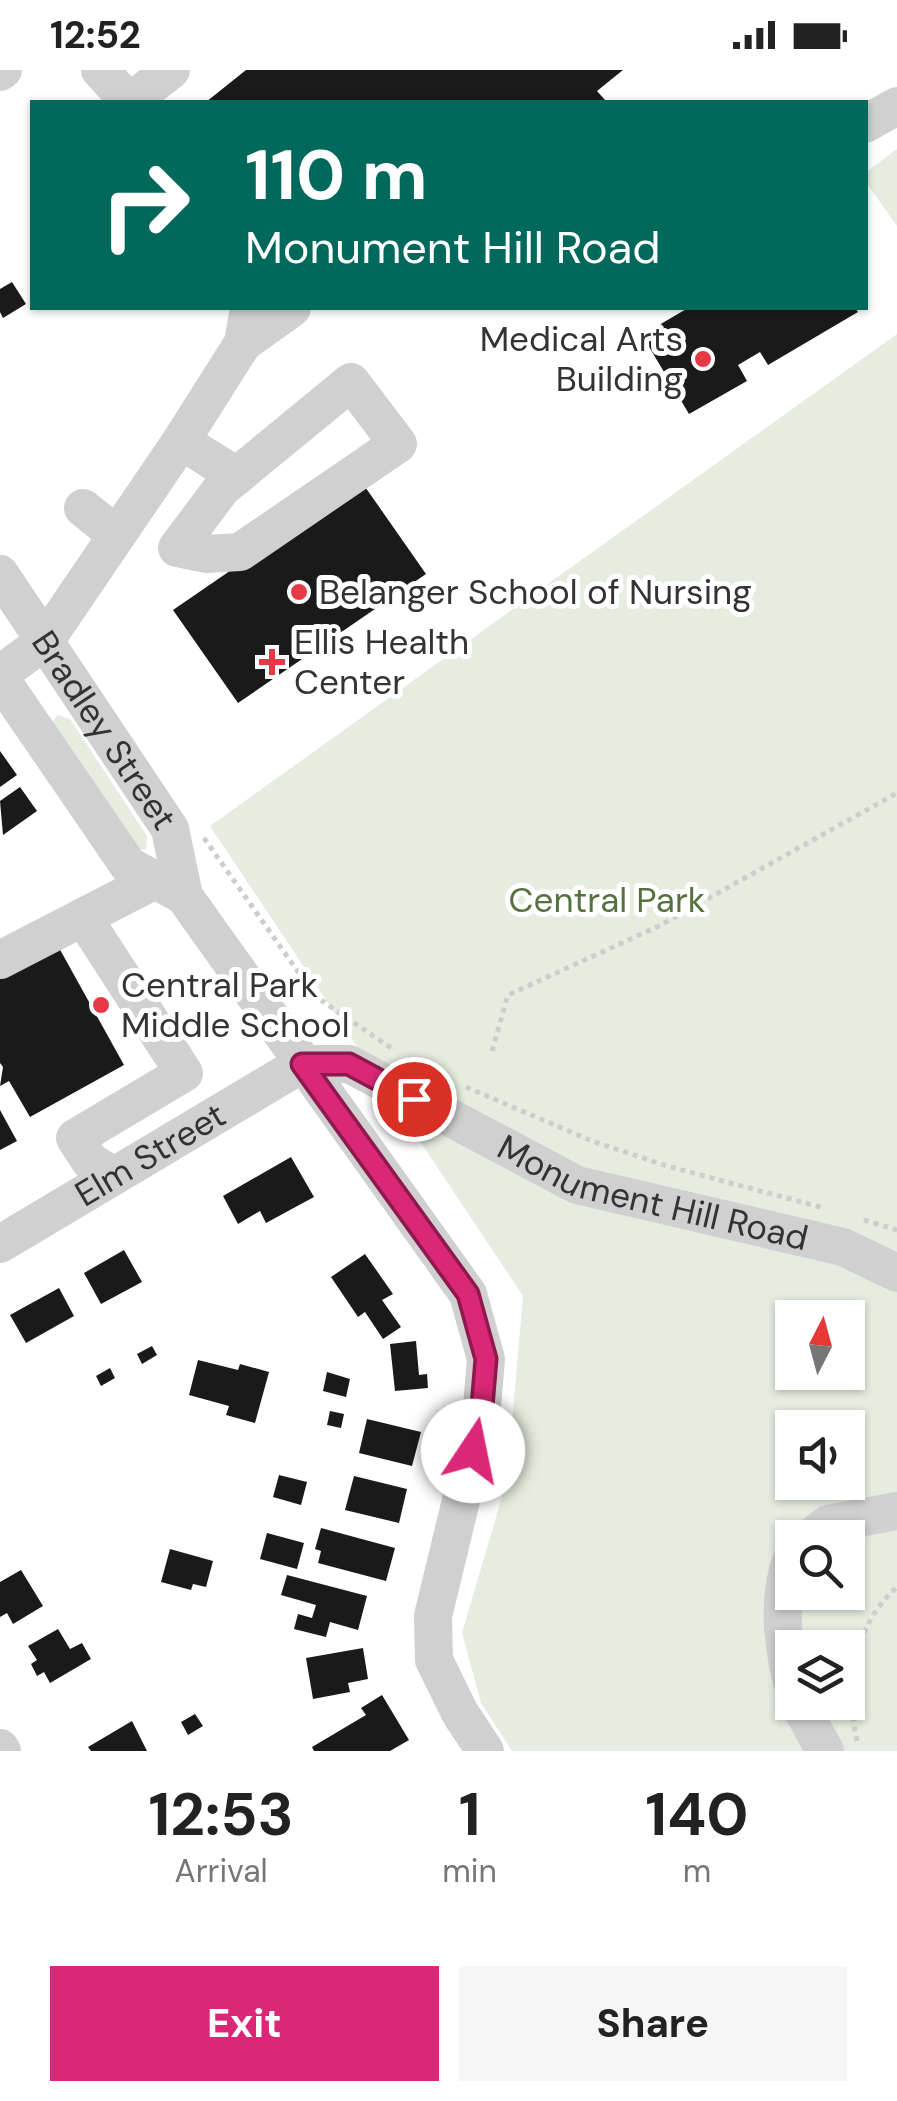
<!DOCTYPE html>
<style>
:root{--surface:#fff;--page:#f6f6f6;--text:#222;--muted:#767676;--accent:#db2777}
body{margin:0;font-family:"DM Sans",sans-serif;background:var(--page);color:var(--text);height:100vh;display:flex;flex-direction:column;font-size:38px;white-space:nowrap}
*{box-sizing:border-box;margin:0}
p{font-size:32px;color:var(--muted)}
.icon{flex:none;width:55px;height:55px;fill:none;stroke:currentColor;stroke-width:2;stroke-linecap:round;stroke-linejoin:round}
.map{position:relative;height:1681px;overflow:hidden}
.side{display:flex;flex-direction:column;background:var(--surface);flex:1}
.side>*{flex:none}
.guide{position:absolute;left:30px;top:30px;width:838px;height:210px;border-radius:0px;box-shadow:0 2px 8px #0004;background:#00695c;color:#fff;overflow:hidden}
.needle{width:65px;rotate:6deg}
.tools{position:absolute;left:775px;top:1230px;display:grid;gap:20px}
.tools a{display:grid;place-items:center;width:90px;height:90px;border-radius:0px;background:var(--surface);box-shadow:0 2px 8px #0004;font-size:50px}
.pin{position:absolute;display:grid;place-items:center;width:85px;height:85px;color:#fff;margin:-42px;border:5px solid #fff;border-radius:50%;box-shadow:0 2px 10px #0007}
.me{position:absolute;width:110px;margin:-55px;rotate:11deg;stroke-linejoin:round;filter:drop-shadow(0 0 8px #0008)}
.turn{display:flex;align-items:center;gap:35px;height:210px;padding:0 50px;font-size:45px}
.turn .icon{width:130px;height:130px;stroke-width:2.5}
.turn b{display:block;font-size:70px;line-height:85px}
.eta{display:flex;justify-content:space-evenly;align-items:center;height:170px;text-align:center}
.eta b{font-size:60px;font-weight:700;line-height:70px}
.action{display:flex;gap:20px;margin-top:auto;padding:20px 50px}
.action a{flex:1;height:115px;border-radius:0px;background:var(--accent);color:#fff;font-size:40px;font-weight:700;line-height:115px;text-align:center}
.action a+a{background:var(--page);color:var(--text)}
.status{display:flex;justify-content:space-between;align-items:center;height:70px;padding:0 50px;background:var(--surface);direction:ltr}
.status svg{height:28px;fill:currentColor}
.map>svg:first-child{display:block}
.green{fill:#e6ecdf;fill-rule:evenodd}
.building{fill:#1a1a1a}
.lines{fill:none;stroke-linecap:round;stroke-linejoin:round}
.path{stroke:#cdcdcd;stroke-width:5;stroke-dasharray:5 5;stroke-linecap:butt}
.minor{stroke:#d0d0d0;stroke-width:38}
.route-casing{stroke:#8e194d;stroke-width:25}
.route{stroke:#db2777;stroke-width:18}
.poi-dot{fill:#e63946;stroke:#fff;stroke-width:4}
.labels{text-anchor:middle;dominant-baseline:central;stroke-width:10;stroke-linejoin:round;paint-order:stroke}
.poi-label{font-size:35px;fill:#333;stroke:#fff;text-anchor:start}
.street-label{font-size:35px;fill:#333;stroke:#fff}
.park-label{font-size:35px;fill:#56703f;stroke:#fff}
</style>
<div class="status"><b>12:52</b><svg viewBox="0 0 49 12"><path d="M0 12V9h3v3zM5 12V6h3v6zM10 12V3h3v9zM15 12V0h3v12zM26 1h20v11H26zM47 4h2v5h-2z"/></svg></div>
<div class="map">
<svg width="897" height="1681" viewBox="0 0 897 1681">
<rect width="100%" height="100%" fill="#fff"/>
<g class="green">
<polygon points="897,79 897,156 865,111 865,103"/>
<path d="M897 264V1681H512L481 1633 462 1563 507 1410 523 1226 210 756ZM792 1248H848V1302H792ZM792 1358H848V1412H792ZM792 1468H848V1522H792ZM792 1578H848V1632H792Z"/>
<polygon points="58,645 70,649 147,766 146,780 136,779 51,654"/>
</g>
<g class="building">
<polygon points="246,0 623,0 597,21 605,30 601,32 206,32"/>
<polygon points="12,212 26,234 3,248 0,242 0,219"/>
<polygon points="688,238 855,238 858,242 768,295 760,282 738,295 747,311 689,344 642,265"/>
<polygon points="361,411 426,504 238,633 173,540"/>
<polygon points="0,681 17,705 0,717"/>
<polygon points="20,717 37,741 3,765 0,731"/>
<polygon points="58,876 124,995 30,1047 9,1011 0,1016 3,997 0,993 0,908"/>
<polygon points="0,1040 17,1071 0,1080"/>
<polygon points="291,1087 314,1127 266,1153 260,1141 238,1154 223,1126"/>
<polygon points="124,1180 142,1212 101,1234 84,1203"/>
<polygon points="365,1184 393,1224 382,1230 401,1257 383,1269 365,1242 358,1247 331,1207"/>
<polygon points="59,1218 74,1246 26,1273 10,1245"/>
<polygon points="416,1271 419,1305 427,1304 428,1318 395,1321 390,1274"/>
<polygon points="152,1276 157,1285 142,1294 137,1284"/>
<polygon points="198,1290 238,1300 240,1294 269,1302 255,1353 226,1345 229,1336 189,1325"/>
<polygon points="110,1298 115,1308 101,1316 96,1306"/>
<polygon points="327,1302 350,1309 346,1327 323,1321"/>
<polygon points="330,1341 344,1344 341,1358 327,1355"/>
<polygon points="367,1349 421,1362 412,1396 359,1383"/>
<polygon points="279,1405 307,1412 301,1435 273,1427"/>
<polygon points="354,1406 407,1419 399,1453 345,1440"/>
<polygon points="321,1458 395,1478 386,1511 318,1493 321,1481 315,1479"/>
<polygon points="267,1463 304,1473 297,1499 260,1489"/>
<polygon points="170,1479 213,1491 206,1517 193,1514 191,1520 161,1512"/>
<polygon points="21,1500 43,1536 13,1554 7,1543 0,1547 0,1512"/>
<polygon points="287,1505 367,1526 358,1560 330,1552 326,1567 294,1559 298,1544 312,1548 316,1535 281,1525"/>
<polygon points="58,1559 70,1579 82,1573 91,1589 50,1613 44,1602 37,1606 31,1594 37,1590 28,1576"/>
<polygon points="363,1578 368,1609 348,1613 350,1622 313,1629 306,1588"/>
<polygon points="382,1625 409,1670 390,1681 314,1681 312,1677 366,1645 361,1638"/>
<polygon points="195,1644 203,1656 188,1665 181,1652"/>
<polygon points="132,1651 147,1681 91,1681 88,1677"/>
</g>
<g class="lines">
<g class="path">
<polyline points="204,768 315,926 394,980"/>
<polyline points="492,981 508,925 659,856 897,723"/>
<polyline points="466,1017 592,1071 667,1096 824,1138"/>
<polyline points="864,1150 897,1160"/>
<path d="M857 1671C845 1618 854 1554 897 1517"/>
</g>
<g class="minor">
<polyline points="100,0 129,32"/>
<polyline points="0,2 3,0"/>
<polyline points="130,32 171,0"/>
<polyline points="865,54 897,36"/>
<polyline points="243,273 292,238"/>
<polygon points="351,312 398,374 240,482 206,484 177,478 222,418"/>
<polyline points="181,371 243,273 249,238"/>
<polyline points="83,438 117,465"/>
<path id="s1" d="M0 504 170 759 184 826 468 1224 486 1289 481 1348 433 1546 434 1590 460 1643 485 1681"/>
<polyline points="0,604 45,571 181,371 237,406"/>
<polyline points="0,608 128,795 184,826"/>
<polyline points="83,847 184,1003 75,1068 90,1091 114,1106"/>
<polyline points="0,890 155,810"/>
<path id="s2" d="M302 994H349L577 1115 843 1177 897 1203"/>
<path id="s3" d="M0 1174 302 994"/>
<polyline points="810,1468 828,1454 897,1441"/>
<path d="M792 1488C777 1527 782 1572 792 1612"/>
<polyline points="798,1632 825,1681"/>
<polyline points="0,1678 2,1681"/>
</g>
</g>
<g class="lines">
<defs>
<polyline id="route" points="414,1029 349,994 302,994 468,1224 486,1289 481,1348 473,1381"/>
</defs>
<use href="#route" class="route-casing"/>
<use href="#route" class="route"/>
</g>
<g class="poi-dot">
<circle cx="703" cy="289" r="10"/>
<circle cx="299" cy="522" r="10"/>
<path d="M267 577h10v10h10v10h-10v10h-10v-10h-10v-10h10z"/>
<circle cx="101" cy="935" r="10"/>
</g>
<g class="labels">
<g class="poi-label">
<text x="683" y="269" text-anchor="end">Medical Arts<tspan x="683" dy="40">Building</tspan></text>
<text x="319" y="522">Belanger School of Nursing</text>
<text x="294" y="572">Ellis Health<tspan x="294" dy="40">Center</tspan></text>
<text x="121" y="915">Central Park<tspan x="121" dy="40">Middle School</tspan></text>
</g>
<g class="street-label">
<text stroke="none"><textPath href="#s1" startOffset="188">Bradley Street</textPath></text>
<text stroke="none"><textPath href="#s3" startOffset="175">Elm Street</textPath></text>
<text stroke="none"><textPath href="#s2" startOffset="380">Monument Hill Road</textPath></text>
</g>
<g class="park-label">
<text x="607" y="830">Central Park</text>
</g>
</g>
</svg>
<div class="tools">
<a><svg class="needle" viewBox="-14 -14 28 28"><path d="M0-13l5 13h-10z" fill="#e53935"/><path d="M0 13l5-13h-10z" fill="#767676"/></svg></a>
<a><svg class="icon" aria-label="sound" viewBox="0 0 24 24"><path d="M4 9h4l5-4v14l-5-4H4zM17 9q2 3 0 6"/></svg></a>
<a><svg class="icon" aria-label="search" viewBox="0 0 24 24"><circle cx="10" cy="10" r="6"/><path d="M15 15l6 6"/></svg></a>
<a><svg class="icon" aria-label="layers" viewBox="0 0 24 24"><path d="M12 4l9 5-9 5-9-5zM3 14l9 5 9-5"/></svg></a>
</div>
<div class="pin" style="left:414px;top:1029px;background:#d93025"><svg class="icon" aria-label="arrive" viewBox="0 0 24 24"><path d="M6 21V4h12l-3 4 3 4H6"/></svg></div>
<svg class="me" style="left:473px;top:1381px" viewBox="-20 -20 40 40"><circle r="19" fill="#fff"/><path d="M0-13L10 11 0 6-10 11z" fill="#db2777"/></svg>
<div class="guide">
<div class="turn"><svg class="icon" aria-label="right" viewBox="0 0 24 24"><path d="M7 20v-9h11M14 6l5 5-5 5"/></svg><div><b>110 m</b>Monument Hill Road</div></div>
</div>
</div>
<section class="side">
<div class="eta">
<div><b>12:53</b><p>Arrival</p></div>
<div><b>1</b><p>min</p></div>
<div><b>140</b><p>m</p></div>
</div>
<div class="action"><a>Exit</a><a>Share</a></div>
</section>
